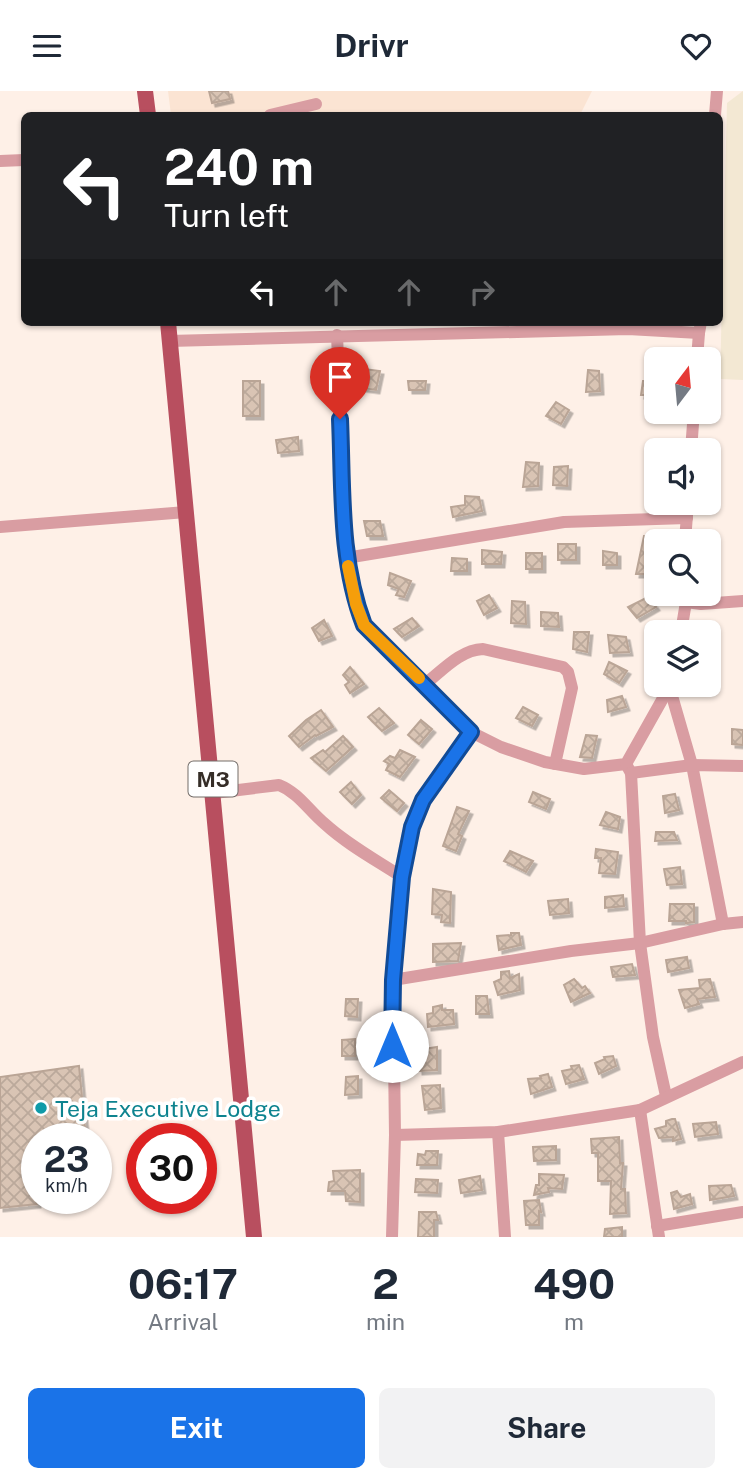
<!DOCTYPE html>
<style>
:root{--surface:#fff;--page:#f2f2f3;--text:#1f2937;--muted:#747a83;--accent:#1a73e8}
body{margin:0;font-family:"Public Sans",sans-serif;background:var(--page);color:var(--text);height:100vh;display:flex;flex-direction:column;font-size:26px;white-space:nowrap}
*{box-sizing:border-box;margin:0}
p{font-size:23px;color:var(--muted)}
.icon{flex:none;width:38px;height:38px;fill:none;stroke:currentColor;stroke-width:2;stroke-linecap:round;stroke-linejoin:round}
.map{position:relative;height:1146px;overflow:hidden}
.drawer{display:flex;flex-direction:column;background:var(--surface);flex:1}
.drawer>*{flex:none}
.banner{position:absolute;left:21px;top:21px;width:702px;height:214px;border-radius:10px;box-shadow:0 2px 5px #0004;background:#202124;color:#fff;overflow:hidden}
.needle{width:46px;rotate:16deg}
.controls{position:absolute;left:644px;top:256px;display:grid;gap:14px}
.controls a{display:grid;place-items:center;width:77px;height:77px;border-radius:10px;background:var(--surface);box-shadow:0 2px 5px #0004;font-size:35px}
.speed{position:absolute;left:21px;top:1032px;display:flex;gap:14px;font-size:35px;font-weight:700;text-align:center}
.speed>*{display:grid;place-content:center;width:91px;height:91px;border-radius:50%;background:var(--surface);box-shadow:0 2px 5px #0004;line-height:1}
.speed small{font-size:18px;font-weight:400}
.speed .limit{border:10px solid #d22;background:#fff;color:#111}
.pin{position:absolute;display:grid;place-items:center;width:60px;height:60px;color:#fff;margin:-72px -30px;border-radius:50% 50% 50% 0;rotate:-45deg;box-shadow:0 0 7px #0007}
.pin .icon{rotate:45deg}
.me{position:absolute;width:77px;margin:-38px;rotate:0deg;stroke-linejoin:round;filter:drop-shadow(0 0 5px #0008)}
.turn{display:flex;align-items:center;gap:24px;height:147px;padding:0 28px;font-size:32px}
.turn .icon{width:91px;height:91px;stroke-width:2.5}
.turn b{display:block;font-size:49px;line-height:60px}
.lanes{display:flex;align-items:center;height:66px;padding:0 28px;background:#0003;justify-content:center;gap:35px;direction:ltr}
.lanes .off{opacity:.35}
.eta{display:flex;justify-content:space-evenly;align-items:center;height:119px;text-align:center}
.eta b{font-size:42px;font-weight:700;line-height:49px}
.cta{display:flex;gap:14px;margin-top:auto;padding:14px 28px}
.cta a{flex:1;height:80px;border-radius:10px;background:var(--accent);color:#fff;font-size:28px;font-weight:700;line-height:80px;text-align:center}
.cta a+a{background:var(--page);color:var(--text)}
header{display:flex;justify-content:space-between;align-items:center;height:91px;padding:0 28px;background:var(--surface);font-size:32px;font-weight:700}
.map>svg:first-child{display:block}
.built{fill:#fbe4d3}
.education{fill:#f3e8d3}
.building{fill:url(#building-cross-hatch);stroke:#baa596;stroke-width:2;filter:url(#shadow)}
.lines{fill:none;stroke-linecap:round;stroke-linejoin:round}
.minor{stroke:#d99da2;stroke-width:12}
.major{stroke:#b84f5f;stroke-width:16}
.route-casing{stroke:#114b97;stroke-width:18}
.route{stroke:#1a73e8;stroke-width:12}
.slow{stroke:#f59e0b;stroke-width:12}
.culture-dot{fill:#0f9aa8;stroke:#fff;stroke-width:2.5}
.labels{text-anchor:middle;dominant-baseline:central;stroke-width:7;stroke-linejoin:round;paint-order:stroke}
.shield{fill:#fff;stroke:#726c68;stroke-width:2}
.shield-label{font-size:21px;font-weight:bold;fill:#352d27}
.culture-label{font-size:23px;fill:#0d838f;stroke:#fff;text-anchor:start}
</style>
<header><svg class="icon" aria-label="menu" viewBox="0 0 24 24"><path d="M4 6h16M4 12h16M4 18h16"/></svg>Drivr<svg class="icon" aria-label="heart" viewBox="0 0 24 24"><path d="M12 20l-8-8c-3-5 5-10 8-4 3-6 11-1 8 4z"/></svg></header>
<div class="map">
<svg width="743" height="1146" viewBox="0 0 743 1146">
<defs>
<pattern id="building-cross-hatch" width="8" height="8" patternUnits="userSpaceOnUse" patternTransform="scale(1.75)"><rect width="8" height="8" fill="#d9c4b4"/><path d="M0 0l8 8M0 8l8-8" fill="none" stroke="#bba99b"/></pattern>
<filter id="shadow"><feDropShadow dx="3.5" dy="3.5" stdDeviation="0" flood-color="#0004"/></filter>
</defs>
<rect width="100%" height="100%" fill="#fef0e7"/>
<polygon class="built" points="168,0 592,0 580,24 171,24"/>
<polygon class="education" points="743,0 743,289 720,288 727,12"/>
<g class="building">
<polygon points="209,0 228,0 230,8 212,12"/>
<polygon points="364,278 380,280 376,299 362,297 364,288 359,287"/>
<polygon points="588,279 599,280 600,300 586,301"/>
<rect x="243" y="290" width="17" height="35"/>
<polygon points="408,290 426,290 425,299 409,299"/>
<polygon points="643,290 656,290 656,304 641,304"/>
<polygon points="556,311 569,319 561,333 546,325"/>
<polygon points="298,346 299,360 278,362 276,349"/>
<polygon points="645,367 656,368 656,383 645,383"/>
<polygon points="526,371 539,372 538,395 523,396"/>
<polygon points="568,375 567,395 553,394 554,376"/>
<polygon points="465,405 479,406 482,420 453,426 451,416 465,414"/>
<polygon points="364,430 380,430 383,445 367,445"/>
<polygon points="644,445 654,445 653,450 656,451 656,483 636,483"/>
<rect x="558" y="453" width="18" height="16"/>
<polygon points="482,459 502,461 501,473 482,473"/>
<polygon points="603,460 617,462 617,474 603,474"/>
<rect x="526" y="462" width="16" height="16"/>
<polygon points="452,467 467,468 467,480 451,480"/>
<polygon points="390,482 411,490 404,506 396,504 399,498 388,494"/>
<polygon points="489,504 497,517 484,524 477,510"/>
<polygon points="648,506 656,516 637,527 628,516"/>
<polygon points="512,510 525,511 526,533 511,532"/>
<polygon points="541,521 558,522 559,536 541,535"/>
<polygon points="412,527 419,535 402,546 394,538"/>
<polygon points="324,529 332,545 319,550 312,537"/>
<polygon points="574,541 589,541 587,561 573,558"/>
<polygon points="608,544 626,546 629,561 610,562"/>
<polygon points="609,571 627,580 619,592 604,583"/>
<polygon points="350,576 364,593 350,602 345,594 349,591 343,584"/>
<polygon points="622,605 626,616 608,621 607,609"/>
<polygon points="523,616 538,624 532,635 516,627"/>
<polygon points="379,617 394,632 382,640 368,626"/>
<polygon points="321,619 333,636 316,645 315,644 299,656 289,645 306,629"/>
<polygon points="421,629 432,638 419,653 408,644"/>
<polygon points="732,638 743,639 743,654 732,653"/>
<polygon points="586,644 597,645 592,667 580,666"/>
<polygon points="343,645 353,656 326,680 311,667 323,659 325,661"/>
<polygon points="400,659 415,666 400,686 386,679 389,673 384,670 390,665 395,667"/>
<polygon points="351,691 361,704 352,713 340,701"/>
<polygon points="389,699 404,712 397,720 381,707"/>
<polygon points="533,701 550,708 546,718 529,711"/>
<polygon points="675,703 679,719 665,722 663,705"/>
<polygon points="457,716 469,720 458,743 462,745 456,760 443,755"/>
<polygon points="606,721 620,726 618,738 600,734"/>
<polygon points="656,741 674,741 677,749 655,750"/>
<polygon points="596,758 618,761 615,783 599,782 601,767 595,767"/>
<polygon points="510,760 533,770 526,781 504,770"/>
<polygon points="680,776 682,793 667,794 664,778"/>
<polygon points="433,798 451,801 450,832 441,831 442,824 432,823"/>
<polygon points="623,804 624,815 605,817 605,806"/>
<polygon points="568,808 569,822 550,824 548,810"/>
<polygon points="670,813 694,813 694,831 686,832 686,830 669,830"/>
<polygon points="511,842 519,842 521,854 499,859 497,845 511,844"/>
<polygon points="461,852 458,870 433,871 433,853"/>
<polygon points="687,866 689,877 668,881 666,869"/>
<polygon points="632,873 635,884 613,886 611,876"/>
<polygon points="509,880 510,887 519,883 520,899 498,904 494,891 501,888 501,881"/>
<polygon points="574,888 582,897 585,895 590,902 571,911 564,894"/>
<polygon points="710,888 715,906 697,908 699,913 685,917 679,899 700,897 699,889"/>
<polygon points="476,905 487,905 489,923 476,923"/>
<polygon points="346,908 358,908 357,926 345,925"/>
<polygon points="442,914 442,919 453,919 454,933 428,936 427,923 433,922 433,916"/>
<polygon points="355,948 355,965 342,965 342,949"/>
<polygon points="437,956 437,979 419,980 417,959"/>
<polygon points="613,965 616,975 599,983 595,972 605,968 604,966"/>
<polygon points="579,974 584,988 566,993 562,980 572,978 571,975"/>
<polygon points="79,975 86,1048 37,1048 37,1113 0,1117 0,986"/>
<polygon points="548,983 552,996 531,1003 528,988 541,987 540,985"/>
<polygon points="358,985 358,1003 345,1004 346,986"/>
<polygon points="440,994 441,1017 425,1019 422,995"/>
<polygon points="672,1028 675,1028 681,1048 673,1050 673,1046 659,1047 655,1038 666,1035 666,1030"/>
<polygon points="716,1031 718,1043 695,1046 693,1033"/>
<polygon points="619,1046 620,1072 623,1072 621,1098 625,1098 626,1122 610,1123 611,1090 598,1090 598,1062 592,1062 591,1048"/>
<polygon points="556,1055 556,1069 534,1070 533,1056"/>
<polygon points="426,1060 438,1060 437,1074 417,1074 418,1063 425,1064"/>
<polygon points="360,1079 360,1111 346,1110 345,1100 328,1100 329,1091 334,1090 333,1080"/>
<polygon points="539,1083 564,1084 562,1098 548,1097 549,1101 534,1104 536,1094 539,1094"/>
<polygon points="480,1085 482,1099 461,1102 459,1089"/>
<polygon points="416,1088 438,1089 437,1102 415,1101"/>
<polygon points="731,1094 734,1105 710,1109 709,1095"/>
<polygon points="677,1100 681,1106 690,1103 692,1113 674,1118 671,1102"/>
<polygon points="539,1109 541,1121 539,1120 539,1134 526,1134 524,1110"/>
<polygon points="419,1121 436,1121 438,1129 434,1129 434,1146 418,1146"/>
<polygon points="622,1136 622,1146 604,1146 605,1138"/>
</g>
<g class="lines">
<g class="minor">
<polyline points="270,24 316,13"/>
<polyline points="715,24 717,0"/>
<polyline points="0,70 24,69"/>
<polyline points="337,244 346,467 564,431 687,427"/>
<polyline points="169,250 628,238 699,242 701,231"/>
<polyline points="697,268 699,242"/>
<polyline points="691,359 694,320"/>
<polyline points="0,436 186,421"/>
<polyline points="685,450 688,411"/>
<polyline points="346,467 356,513 364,534 471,641 501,656 545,671 584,678 626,673 671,593"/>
<polyline points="684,502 686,511 701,513 743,510"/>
<polyline points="681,541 686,511"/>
<path d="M425 593C443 579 460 559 483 558L563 576 568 581 572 597 555 673"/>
<polyline points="670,598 692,674 723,833"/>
<polyline points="626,673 631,682 640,852 653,946 666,1005"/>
<polyline points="631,682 692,674 743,675"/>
<path d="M214 702 279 694C299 702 309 720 325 733 348 754 376 769 402 786"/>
<polyline points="393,889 571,860 640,852 723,833 743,831"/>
<polyline points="640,1019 659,1146"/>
<polyline points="498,1041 505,1146"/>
<polyline points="395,1044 498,1041 640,1019 743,971"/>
<polyline points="657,1135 743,1121"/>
<polyline points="392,1146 395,1044 393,889 402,786 412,736 423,709 471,641"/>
</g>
<g class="major">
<polyline points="145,0 148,24"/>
<polyline points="168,231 254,1146"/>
</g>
</g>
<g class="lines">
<defs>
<path id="route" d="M340 328C343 397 339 469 364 534L471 641 423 709 412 736 402 786 393 889 392 955"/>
</defs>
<use href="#route" class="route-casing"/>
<use href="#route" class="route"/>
<polyline class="slow" points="348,475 356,513 364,534 419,587"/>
</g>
<circle class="culture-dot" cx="41" cy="1017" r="7"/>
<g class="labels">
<rect class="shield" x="188.5" y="670.5" width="49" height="35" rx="5"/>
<g class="shield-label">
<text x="213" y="688">M3</text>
</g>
<g class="culture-label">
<text x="55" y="1017">Teja Executive Lodge</text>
</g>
</g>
</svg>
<div class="controls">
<a><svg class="needle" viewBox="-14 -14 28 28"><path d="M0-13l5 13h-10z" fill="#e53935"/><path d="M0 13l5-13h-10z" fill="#747a83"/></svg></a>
<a><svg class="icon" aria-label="sound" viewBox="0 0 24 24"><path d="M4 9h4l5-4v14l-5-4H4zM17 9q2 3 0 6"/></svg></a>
<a><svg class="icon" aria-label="search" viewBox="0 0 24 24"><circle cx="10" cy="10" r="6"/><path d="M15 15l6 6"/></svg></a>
<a><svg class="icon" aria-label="layers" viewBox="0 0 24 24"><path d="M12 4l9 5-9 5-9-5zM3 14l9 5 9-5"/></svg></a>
</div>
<div class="speed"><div>23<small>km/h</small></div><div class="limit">30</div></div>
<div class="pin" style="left:340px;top:328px;background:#d93025"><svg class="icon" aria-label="arrive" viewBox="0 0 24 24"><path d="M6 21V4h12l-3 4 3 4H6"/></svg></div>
<svg class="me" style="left:392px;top:955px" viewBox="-20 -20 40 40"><circle r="19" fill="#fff"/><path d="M0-13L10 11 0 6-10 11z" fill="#1a73e8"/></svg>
<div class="banner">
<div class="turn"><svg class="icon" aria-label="left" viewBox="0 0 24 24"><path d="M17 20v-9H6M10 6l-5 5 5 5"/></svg><div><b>240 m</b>Turn left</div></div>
<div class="lanes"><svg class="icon" aria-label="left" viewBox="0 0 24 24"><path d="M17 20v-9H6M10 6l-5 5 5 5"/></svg><svg class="icon off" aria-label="ahead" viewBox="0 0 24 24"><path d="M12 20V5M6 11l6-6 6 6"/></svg><svg class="icon off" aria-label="ahead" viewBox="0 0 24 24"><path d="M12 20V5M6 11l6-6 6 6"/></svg><svg class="icon off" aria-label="right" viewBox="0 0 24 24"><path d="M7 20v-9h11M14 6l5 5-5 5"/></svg></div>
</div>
</div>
<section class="drawer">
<div class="eta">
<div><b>06:17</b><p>Arrival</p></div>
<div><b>2</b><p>min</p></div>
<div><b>490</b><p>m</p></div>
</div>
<div class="cta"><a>Exit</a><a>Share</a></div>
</section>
